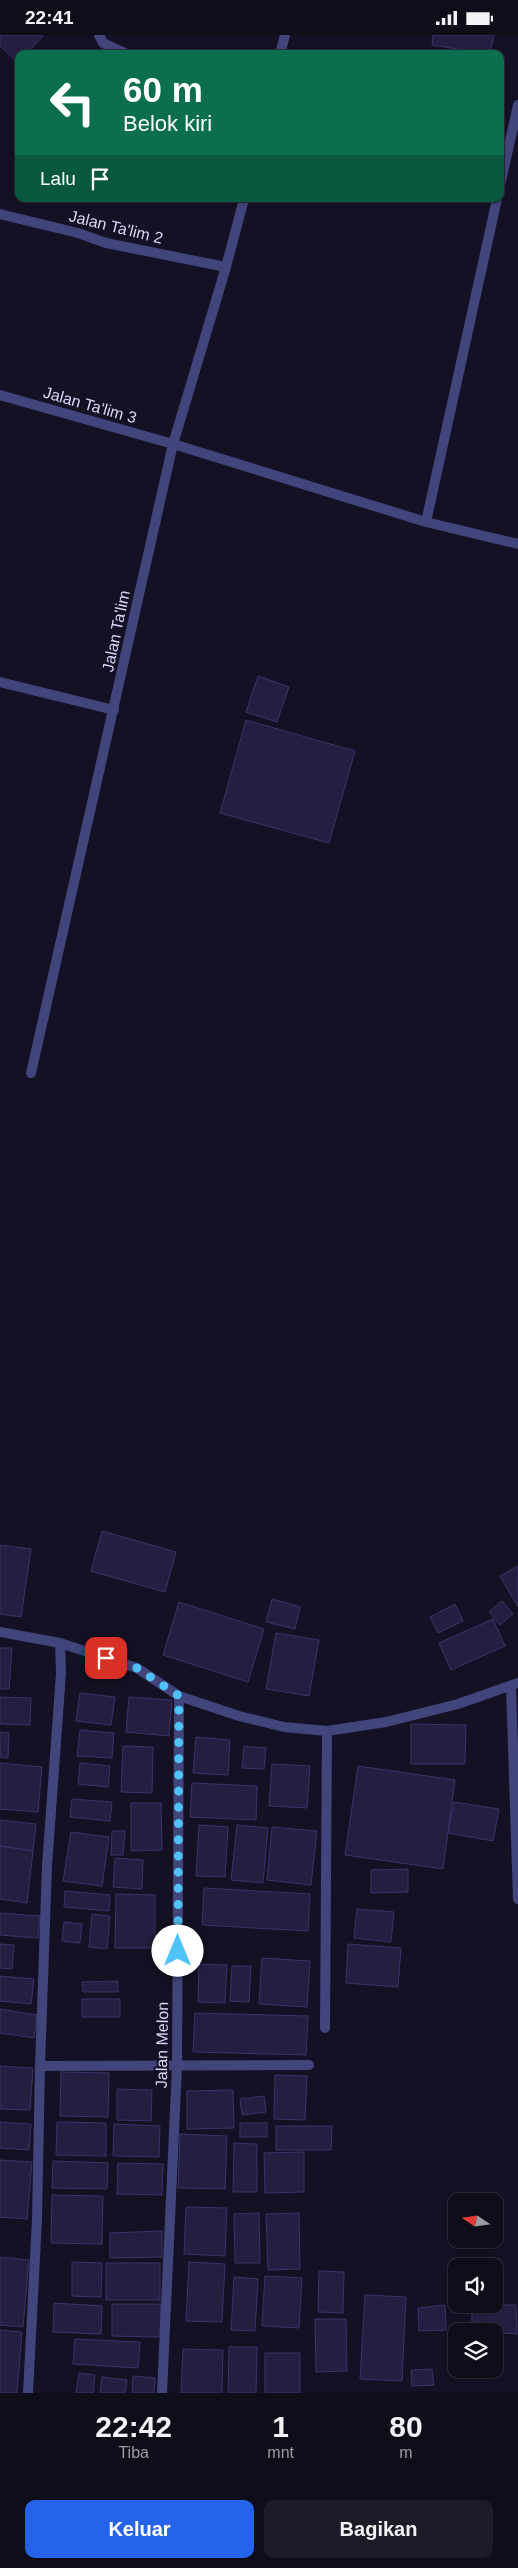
<!DOCTYPE html>
<html lang="id">
<style>
:root{--surface:#0e0d1a;--page:#1c1b27;--text:#f1f3f6;--muted:#9b9ca2;--line:#2e2d39;--accent:#2563eb}
body{margin:0;font-family:Helvetica,sans-serif;background:var(--page);color:var(--text);height:100vh;display:flex;flex-direction:column;font-size:19px;white-space:nowrap}
*{box-sizing:border-box;margin:0}
p{font-size:16px;color:var(--muted)}
.icon{flex:none;width:28px;height:28px;fill:none;stroke:currentColor;stroke-width:2;stroke-linecap:round;stroke-linejoin:round}
.map{position:relative;height:2358px;overflow:hidden}
.sheet{display:flex;flex-direction:column;background:var(--surface);flex:1}
.sheet>*{flex:none}
.top-card{position:absolute;left:15px;top:15px;width:489px;height:152px;border-radius:10px;box-shadow:0 1px 4px #0004,0 0 0 1px var(--line);background:#0b6e4f;color:#fff;overflow:hidden}
.needle{width:32px;rotate:283deg}
.controls{position:absolute;left:448px;top:2158px;display:grid;gap:10px}
.controls a{display:grid;place-items:center;width:55px;height:55px;border-radius:10px;background:var(--surface);box-shadow:0 1px 4px #0004,0 0 0 1px var(--line);font-size:25px}
.pin{position:absolute;display:grid;place-items:center;width:42px;height:42px;color:#fff;margin:-21px;border-radius:10px;box-shadow:0 2px 8px #0006}
.me{position:absolute;width:55px;margin:-28px;rotate:0deg;stroke-linejoin:round;filter:drop-shadow(0 0 4px #0008)}
.turn{display:flex;align-items:center;gap:18px;height:105px;padding:0 25px;font-size:22px}
.turn .icon{width:65px;height:65px;stroke-width:2.5}
.turn b{display:block;font-size:35px;line-height:42px}
.then{display:flex;align-items:center;height:48px;padding:0 25px;background:#0003;gap:10px;font-size:19px}
.eta{display:flex;justify-content:space-evenly;align-items:center;height:85px;text-align:center}
.eta b{font-size:30px;font-weight:700;line-height:35px}
.action{display:flex;gap:10px;margin-top:auto;padding:10px 25px}
.action a{flex:1;height:58px;border-radius:10px;background:var(--accent);color:#fff;font-size:20px;font-weight:700;line-height:58px;text-align:center}
.action a+a{background:var(--page);color:var(--text)}
.status{display:flex;justify-content:space-between;align-items:center;height:35px;padding:0 25px;background:var(--surface);direction:ltr}
.status svg{height:14px;fill:currentColor}
.map>svg:first-child{display:block}
.building{fill:#241f41;stroke:#3b346b}
.lines{fill:none;stroke-linecap:round;stroke-linejoin:round}
.street{stroke:#42447c;stroke-width:10}
.route{stroke:#4fc3f7;stroke-width:9;stroke-dasharray:0 16.2}
.labels{text-anchor:middle;dominant-baseline:central;stroke-width:4;stroke-linejoin:round;paint-order:stroke}
.street-label{font-size:16px;fill:#d9d8fa;stroke:#131123}
</style>
<div class="status"><b>22:41</b><svg viewBox="0 0 49 12"><path d="M0 12V9h3v3zM5 12V6h3v6zM10 12V3h3v9zM15 12V0h3v12zM26 1h20v11H26zM47 4h2v5h-2z"/></svg></div>
<div class="map">
<svg width="518" height="2358" viewBox="0 0 518 2358">
<rect width="100%" height="100%" fill="#131123"/>
<g class="building">
<polygon points="0,0 42,0 43,1 26,19 19,19 18,28 0,11"/>
<polygon points="433,0 494,0 490,19 432,10"/>
<polygon points="258,641 289,652 277,687 246,677"/>
<polygon points="246,685 355,716 329,808 220,778"/>
<polygon points="102,1496 176,1517 165,1557 91,1536"/>
<polygon points="0,1510 31,1514 21,1582 0,1579"/>
<polygon points="518,1531 518,1572 500,1541"/>
<polygon points="272,1564 300,1572 295,1594 266,1587"/>
<polygon points="502,1566 513,1579 500,1590 489,1577"/>
<polygon points="179,1567 264,1594 248,1647 163,1620"/>
<polygon points="455,1569 463,1586 438,1598 430,1582"/>
<polygon points="493,1584 505,1611 451,1635 439,1608"/>
<polygon points="276,1598 319,1605 309,1661 266,1654"/>
<polygon points="0,1613 12,1613 9,1654 0,1654"/>
<polygon points="80,1658 115,1662 111,1690 76,1686"/>
<polygon points="0,1662 31,1663 30,1690 0,1689"/>
<polygon points="129,1662 172,1665 169,1701 126,1697"/>
<polygon points="411,1689 466,1690 465,1729 411,1729"/>
<polygon points="80,1695 114,1698 112,1723 77,1721"/>
<polygon points="0,1697 9,1698 8,1723 0,1722"/>
<polygon points="196,1702 230,1705 228,1740 193,1738"/>
<polygon points="123,1711 153,1712 152,1758 121,1757"/>
<polygon points="244,1711 266,1713 264,1734 242,1733"/>
<polygon points="0,1728 42,1732 38,1777 0,1774"/>
<polygon points="80,1728 110,1731 108,1752 78,1749"/>
<polygon points="272,1729 310,1731 307,1773 269,1771"/>
<polygon points="358,1731 455,1745 443,1834 345,1820"/>
<polygon points="192,1748 257,1751 256,1785 190,1782"/>
<polygon points="72,1764 112,1767 110,1786 70,1782"/>
<polygon points="454,1767 499,1774 493,1806 448,1798"/>
<polygon points="131,1768 161,1768 162,1815 131,1816"/>
<polygon points="0,1785 36,1789 33,1816 0,1811"/>
<polygon points="199,1790 228,1792 225,1842 196,1841"/>
<polygon points="237,1790 268,1793 263,1848 231,1845"/>
<polygon points="272,1792 317,1796 311,1850 267,1845"/>
<polygon points="112,1796 125,1796 123,1820 111,1820"/>
<polygon points="71,1797 109,1802 102,1851 63,1846"/>
<polygon points="0,1811 33,1816 27,1868 0,1864"/>
<polygon points="115,1823 143,1825 142,1854 113,1852"/>
<polygon points="408,1834 408,1857 371,1858 371,1835"/>
<polygon points="204,1853 310,1859 308,1896 202,1890"/>
<polygon points="65,1856 110,1860 109,1876 64,1872"/>
<polygon points="116,1859 155,1860 155,1913 115,1913"/>
<polygon points="357,1874 394,1877 391,1907 354,1903"/>
<polygon points="0,1878 40,1881 38,1903 0,1900"/>
<polygon points="92,1879 110,1881 107,1914 89,1912"/>
<polygon points="64,1887 82,1889 80,1908 62,1906"/>
<polygon points="0,1909 14,1910 12,1934 0,1933"/>
<polygon points="348,1909 401,1913 398,1952 346,1948"/>
<polygon points="262,1923 310,1926 307,1972 259,1969"/>
<polygon points="199,1929 227,1930 225,1968 198,1967"/>
<polygon points="232,1931 251,1931 249,1967 230,1966"/>
<polygon points="0,1941 34,1944 31,1969 0,1966"/>
<polygon points="118,1946 118,1957 83,1957 82,1947"/>
<rect x="82" y="1964" width="38" height="18"/>
<polygon points="0,1974 37,1980 34,2003 0,1998"/>
<polygon points="195,1978 308,1981 306,2020 193,2017"/>
<polygon points="0,2031 33,2033 30,2075 0,2074"/>
<polygon points="61,2037 109,2038 108,2082 60,2081"/>
<polygon points="275,2040 307,2041 305,2085 274,2084"/>
<polygon points="117,2054 152,2055 151,2086 117,2085"/>
<polygon points="233,2055 234,2093 187,2094 187,2056"/>
<polygon points="264,2061 266,2077 242,2080 240,2064"/>
<polygon points="0,2087 31,2089 29,2115 0,2113"/>
<polygon points="57,2087 106,2088 106,2121 56,2120"/>
<rect x="240" y="2088" width="27" height="14"/>
<polygon points="114,2089 160,2091 159,2122 113,2121"/>
<polygon points="276,2091 332,2091 331,2115 276,2115"/>
<polygon points="180,2099 227,2101 225,2154 178,2153"/>
<polygon points="234,2108 257,2109 257,2157 233,2157"/>
<polygon points="304,2117 304,2157 265,2158 264,2118"/>
<polygon points="0,2125 32,2127 27,2184 0,2182"/>
<polygon points="53,2126 108,2128 107,2154 52,2153"/>
<polygon points="118,2128 163,2129 162,2160 117,2159"/>
<polygon points="52,2160 103,2161 102,2209 51,2208"/>
<polygon points="186,2172 227,2173 225,2221 184,2219"/>
<polygon points="259,2178 260,2228 235,2228 234,2179"/>
<polygon points="299,2178 300,2234 268,2235 266,2179"/>
<polygon points="162,2196 162,2222 110,2223 110,2198"/>
<polygon points="0,2222 29,2225 23,2292 0,2290"/>
<polygon points="72,2227 102,2228 101,2262 72,2261"/>
<polygon points="189,2227 225,2229 222,2287 186,2286"/>
<rect x="106" y="2228" width="54" height="37"/>
<polygon points="319,2236 344,2237 343,2278 318,2277"/>
<polygon points="265,2241 302,2243 299,2293 262,2291"/>
<polygon points="234,2242 258,2244 255,2296 231,2295"/>
<polygon points="365,2260 406,2262 402,2346 360,2344"/>
<polygon points="54,2268 102,2271 101,2299 53,2297"/>
<polygon points="112,2269 161,2269 160,2302 112,2301"/>
<polygon points="445,2270 446,2295 419,2296 418,2273"/>
<polygon points="472,2270 516,2270 517,2299 472,2296"/>
<polygon points="315,2284 346,2284 347,2336 316,2337"/>
<polygon points="0,2295 22,2297 17,2358 0,2358"/>
<polygon points="75,2304 140,2307 138,2333 73,2329"/>
<polygon points="229,2312 257,2312 256,2358 228,2358"/>
<polygon points="183,2314 223,2315 222,2358 181,2358"/>
<rect x="265" y="2318" width="35" height="40"/>
<polygon points="432,2334 434,2350 412,2351 411,2335"/>
<polygon points="79,2338 95,2340 93,2358 76,2358"/>
<polygon points="133,2341 155,2343 154,2358 132,2358"/>
<polygon points="102,2342 127,2345 125,2358 100,2358"/>
</g>
<g class="lines">
<g class="street">
<polyline points="99,0 103,8 127,19"/>
<polyline points="280,19 285,0"/>
<polyline points="500,151 518,70"/>
<polyline points="0,179 78,198 106,208 226,232"/>
<polyline points="0,360 173,409 426,487 518,509"/>
<polyline points="426,487 497,164"/>
<polyline points="0,647 114,675"/>
<polyline points="31,1038 173,409 226,232 244,164"/>
<polyline points="0,1597 60,1608 137,1633 179,1661 239,1681 284,1692 327,1696 386,1687 458,1669 518,1648"/>
<polyline points="511,1651 518,1864"/>
<polyline points="325,1993 327,1696"/>
<polyline points="40,2031 309,2030"/>
<polyline points="28,2358 37,2184 40,2031 47,1831 61,1638 60,1608"/>
<polyline points="162,2358 177,2032 179,1661"/>
</g>
</g>
<g class="lines">
<polyline class="route" points="106,1623 137,1633 179,1661 178,1916"/>
</g>
<g class="labels">
<g class="street-label">
<text transform="translate(116 192) rotate(14)">Jalan Ta'lim 2</text>
<text transform="translate(90 370) rotate(16)">Jalan Ta'lim 3</text>
<text transform="translate(116 596) rotate(-78)">Jalan Ta'lim</text>
<text transform="translate(162 2010) rotate(-89)">Jalan Melon</text>
</g>
</g>
</svg>
<div class="controls">
<a><svg class="needle" viewBox="-14 -14 28 28"><path d="M0-13l5 13h-10z" fill="#e53935"/><path d="M0 13l5-13h-10z" fill="#9b9ca2"/></svg></a>
<a><svg class="icon" aria-label="sound" viewBox="0 0 24 24"><path d="M4 9h4l5-4v14l-5-4H4zM17 9q2 3 0 6"/></svg></a>
<a><svg class="icon" aria-label="layers" viewBox="0 0 24 24"><path d="M12 4l9 5-9 5-9-5zM3 14l9 5 9-5"/></svg></a>
</div>
<div class="pin" style="left:106px;top:1623px;background:#d93025"><svg class="icon" aria-label="arrive" viewBox="0 0 24 24"><path d="M6 21V4h12l-3 4 3 4H6"/></svg></div>
<svg class="me" style="left:178px;top:1916px" viewBox="-20 -20 40 40"><circle r="19" fill="#fff"/><path d="M0-13L10 11 0 6-10 11z" fill="#4fc3f7"/></svg>
<div class="top-card">
<div class="turn"><svg class="icon" aria-label="left" viewBox="0 0 24 24"><path d="M17 20v-9H6M10 6l-5 5 5 5"/></svg><div><b>60 m</b>Belok kiri</div></div>
<div class="then">Lalu<svg class="icon" aria-label="arrive" viewBox="0 0 24 24"><path d="M6 21V4h12l-3 4 3 4H6"/></svg></div>
</div>
</div>
<section class="sheet">
<div class="eta">
<div><b>22:42</b><p>Tiba</p></div>
<div><b>1</b><p>mnt</p></div>
<div><b>80</b><p>m</p></div>
</div>
<div class="action"><a>Keluar</a><a>Bagikan</a></div>
</section>
